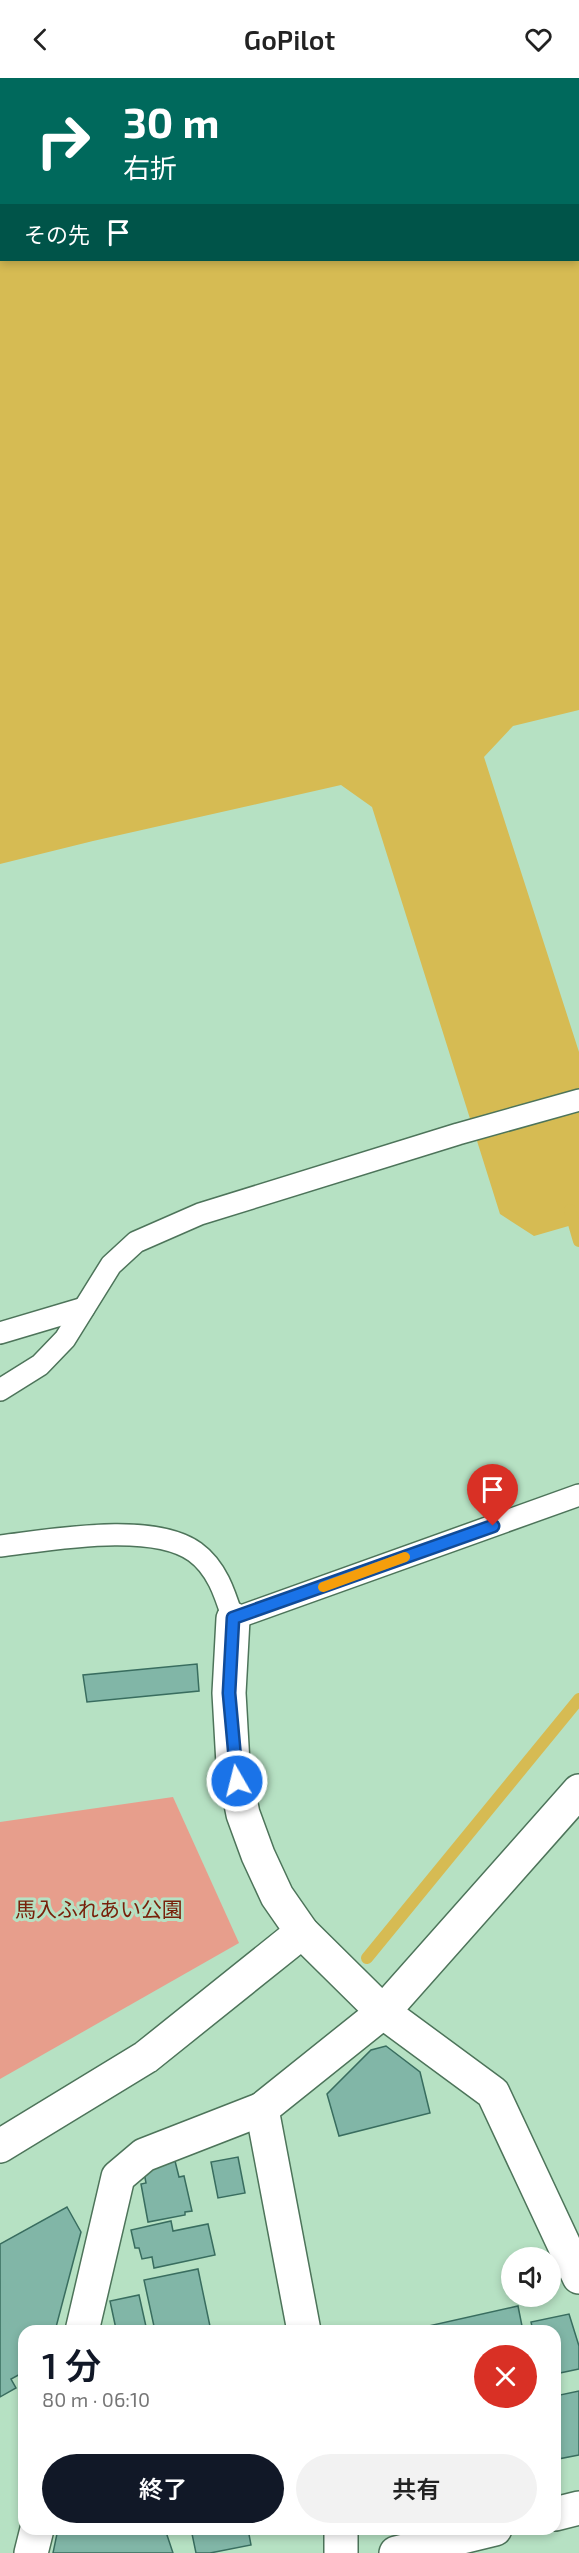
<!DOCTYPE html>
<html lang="ja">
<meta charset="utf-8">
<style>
:root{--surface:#fff;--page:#f2f2f2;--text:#222;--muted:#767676;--accent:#111827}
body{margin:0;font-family:"Exo 2","Noto Sans JP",sans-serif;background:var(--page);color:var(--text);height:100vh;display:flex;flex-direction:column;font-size:22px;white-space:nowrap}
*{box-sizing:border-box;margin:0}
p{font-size:20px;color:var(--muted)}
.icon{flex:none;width:33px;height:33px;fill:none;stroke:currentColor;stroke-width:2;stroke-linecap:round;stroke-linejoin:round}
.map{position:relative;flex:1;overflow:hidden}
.sheet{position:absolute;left:18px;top:2247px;width:543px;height:210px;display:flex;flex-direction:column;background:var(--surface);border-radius:18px;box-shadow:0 3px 9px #0003}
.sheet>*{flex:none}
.top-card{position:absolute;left:0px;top:0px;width:579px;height:183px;box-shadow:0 3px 9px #0003;background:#00695c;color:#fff;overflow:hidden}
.fabs{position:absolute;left:501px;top:2169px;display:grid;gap:12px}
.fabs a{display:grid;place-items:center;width:60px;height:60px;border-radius:50%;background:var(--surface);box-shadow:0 3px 9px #0003;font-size:30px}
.pin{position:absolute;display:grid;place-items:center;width:51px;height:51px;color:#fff;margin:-62px -26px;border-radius:50% 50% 50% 0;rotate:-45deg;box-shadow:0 0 6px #0007}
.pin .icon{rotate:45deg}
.me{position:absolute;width:66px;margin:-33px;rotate:352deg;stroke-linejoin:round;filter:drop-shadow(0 0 4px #0008)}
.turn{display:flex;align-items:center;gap:21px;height:126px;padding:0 24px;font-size:27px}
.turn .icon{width:78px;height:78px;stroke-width:2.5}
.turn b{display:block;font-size:42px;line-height:51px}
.then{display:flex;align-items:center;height:57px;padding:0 24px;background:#0003;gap:12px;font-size:22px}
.round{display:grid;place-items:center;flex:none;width:63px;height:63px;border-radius:32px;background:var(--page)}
.headline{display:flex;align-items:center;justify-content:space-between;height:102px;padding:0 24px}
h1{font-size:36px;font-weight:600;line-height:45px;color:var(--accent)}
.cta{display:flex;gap:12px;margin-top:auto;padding:12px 24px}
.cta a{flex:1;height:69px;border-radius:36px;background:var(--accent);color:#fff;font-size:24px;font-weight:600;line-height:69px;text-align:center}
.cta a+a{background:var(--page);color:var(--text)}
header{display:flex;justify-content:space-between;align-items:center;height:78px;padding:0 24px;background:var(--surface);font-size:27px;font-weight:600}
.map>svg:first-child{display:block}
.green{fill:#e79e8c}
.water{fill:#d6bb53;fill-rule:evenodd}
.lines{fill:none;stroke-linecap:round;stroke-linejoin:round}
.stream{stroke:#d6bb53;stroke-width:12}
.building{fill:#81b6a7;stroke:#396d5f;stroke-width:1.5}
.service-casing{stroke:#4d745a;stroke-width:24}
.minor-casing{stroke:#4d745a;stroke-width:36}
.tertiary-casing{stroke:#4d745a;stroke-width:36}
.service{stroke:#fff;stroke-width:21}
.minor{stroke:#fff;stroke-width:33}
.tertiary{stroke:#fff;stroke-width:33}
.route-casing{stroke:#114b97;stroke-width:15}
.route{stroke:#1a73e8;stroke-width:10}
.slow{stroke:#f59e0b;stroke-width:10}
.labels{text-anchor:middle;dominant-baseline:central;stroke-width:6;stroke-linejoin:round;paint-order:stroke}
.park-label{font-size:21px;fill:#78210b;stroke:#b6e1c3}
</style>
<header><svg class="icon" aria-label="back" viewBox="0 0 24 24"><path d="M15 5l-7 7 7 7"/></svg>GoPilot<svg class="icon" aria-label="heart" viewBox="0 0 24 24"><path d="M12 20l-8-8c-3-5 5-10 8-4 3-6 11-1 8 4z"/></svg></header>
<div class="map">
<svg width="579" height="2475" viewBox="0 0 579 2475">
<rect width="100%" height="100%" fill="#b6e1c3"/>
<polygon class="green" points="173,1719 239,1865 0,2001 0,1744"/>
<path class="water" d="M0 0H579V632L513 648 484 679 579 974V1145L534 1158 500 1136 372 729 341 707 93 763 0 786ZM2 2H578V182H2Z"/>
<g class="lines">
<g class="stream">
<polyline points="570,1132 579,1163"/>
<polyline points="367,1880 579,1621"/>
</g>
</g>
<g class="building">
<polygon points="197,1586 199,1613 87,1624 83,1597"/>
<polygon points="386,1968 420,1994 430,2035 339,2058 327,2016 371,1972"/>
<polygon points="238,2079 245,2115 218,2120 211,2084"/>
<polygon points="175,2083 179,2099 184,2098 192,2133 185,2134 185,2137 148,2144 141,2106 146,2105 143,2089"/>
<polygon points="67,2129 81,2154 55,2253 24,2253 24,2294 11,2301 16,2310 0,2319 0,2166"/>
<polygon points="171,2143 173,2153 208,2146 215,2177 154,2190 152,2179 142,2181 139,2170 135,2170 131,2152"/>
<polygon points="198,2191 211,2253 155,2253 144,2202"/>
<polygon points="139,2217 147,2253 105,2253 116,2251 110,2223"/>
<polygon points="518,2228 523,2253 425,2253 424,2249"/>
<polygon points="569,2236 579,2268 579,2291 555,2296 555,2253 533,2253 531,2244"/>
<polygon points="579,2313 579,2377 558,2381 555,2366 555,2318"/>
<polygon points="58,2451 165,2451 173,2475 53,2475"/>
<polygon points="191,2451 248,2451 251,2467 210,2475 196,2475"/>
</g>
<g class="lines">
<defs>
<g id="service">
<polyline points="0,1255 84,1230"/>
<polyline points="0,1312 40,1287 65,1261 111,1187 136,1164 200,1136 458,1056 579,1022"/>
<path d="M0 1468C51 1462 152 1443 195 1474 217 1490 225 1516 233 1541L579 1417"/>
</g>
<g id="minor">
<polyline points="233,1541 229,1615 233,1686 243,1736 258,1777 277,1818 302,1854 383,1934 493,2015 579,2199"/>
<polyline points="82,2253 118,2099 144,2077 262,2031"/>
<polyline points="304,2253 262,2031 383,1934 579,1713"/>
<polyline points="341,2451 341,2475"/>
<polyline points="31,2475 37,2451"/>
</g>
<g id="tertiary">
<polyline points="0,2068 146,1979 302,1854"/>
<polyline points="555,2436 579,2430"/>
<polyline points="396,2475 495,2451"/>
</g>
</defs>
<use href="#service" class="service-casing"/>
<use href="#minor" class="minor-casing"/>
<use href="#tertiary" class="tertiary-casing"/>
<use href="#service" class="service"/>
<use href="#minor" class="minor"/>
<use href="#tertiary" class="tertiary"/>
</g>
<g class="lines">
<defs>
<polyline id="route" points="237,1703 229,1615 233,1540 493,1448"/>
</defs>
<use href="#route" class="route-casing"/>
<use href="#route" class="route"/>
<polyline class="slow" points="323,1509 405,1479"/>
</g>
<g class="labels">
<g class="park-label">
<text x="99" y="1830">馬入ふれあい公園</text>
</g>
</g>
</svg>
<div class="fabs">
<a><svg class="icon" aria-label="sound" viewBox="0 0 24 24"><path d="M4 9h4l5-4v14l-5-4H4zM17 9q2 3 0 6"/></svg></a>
</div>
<div class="pin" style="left:493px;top:1448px;background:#d93025"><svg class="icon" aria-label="arrive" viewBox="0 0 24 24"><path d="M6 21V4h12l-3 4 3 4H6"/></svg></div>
<svg class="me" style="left:237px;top:1703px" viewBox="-20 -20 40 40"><circle r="17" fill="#1a73e8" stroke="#fff" stroke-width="3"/><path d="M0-11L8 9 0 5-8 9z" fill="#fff"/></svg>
<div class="top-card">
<div class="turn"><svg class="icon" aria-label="right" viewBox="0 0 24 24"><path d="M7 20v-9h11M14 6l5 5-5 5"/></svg><div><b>30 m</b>右折</div></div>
<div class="then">その先<svg class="icon" aria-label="arrive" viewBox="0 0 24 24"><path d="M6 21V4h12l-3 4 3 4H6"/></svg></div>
</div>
<section class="sheet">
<div class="headline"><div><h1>1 分</h1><p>80 m · 06:10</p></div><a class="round" style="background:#d93025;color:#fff"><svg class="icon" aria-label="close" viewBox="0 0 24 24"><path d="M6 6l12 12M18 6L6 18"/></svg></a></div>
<div class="cta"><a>終了</a><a>共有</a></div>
</section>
</div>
